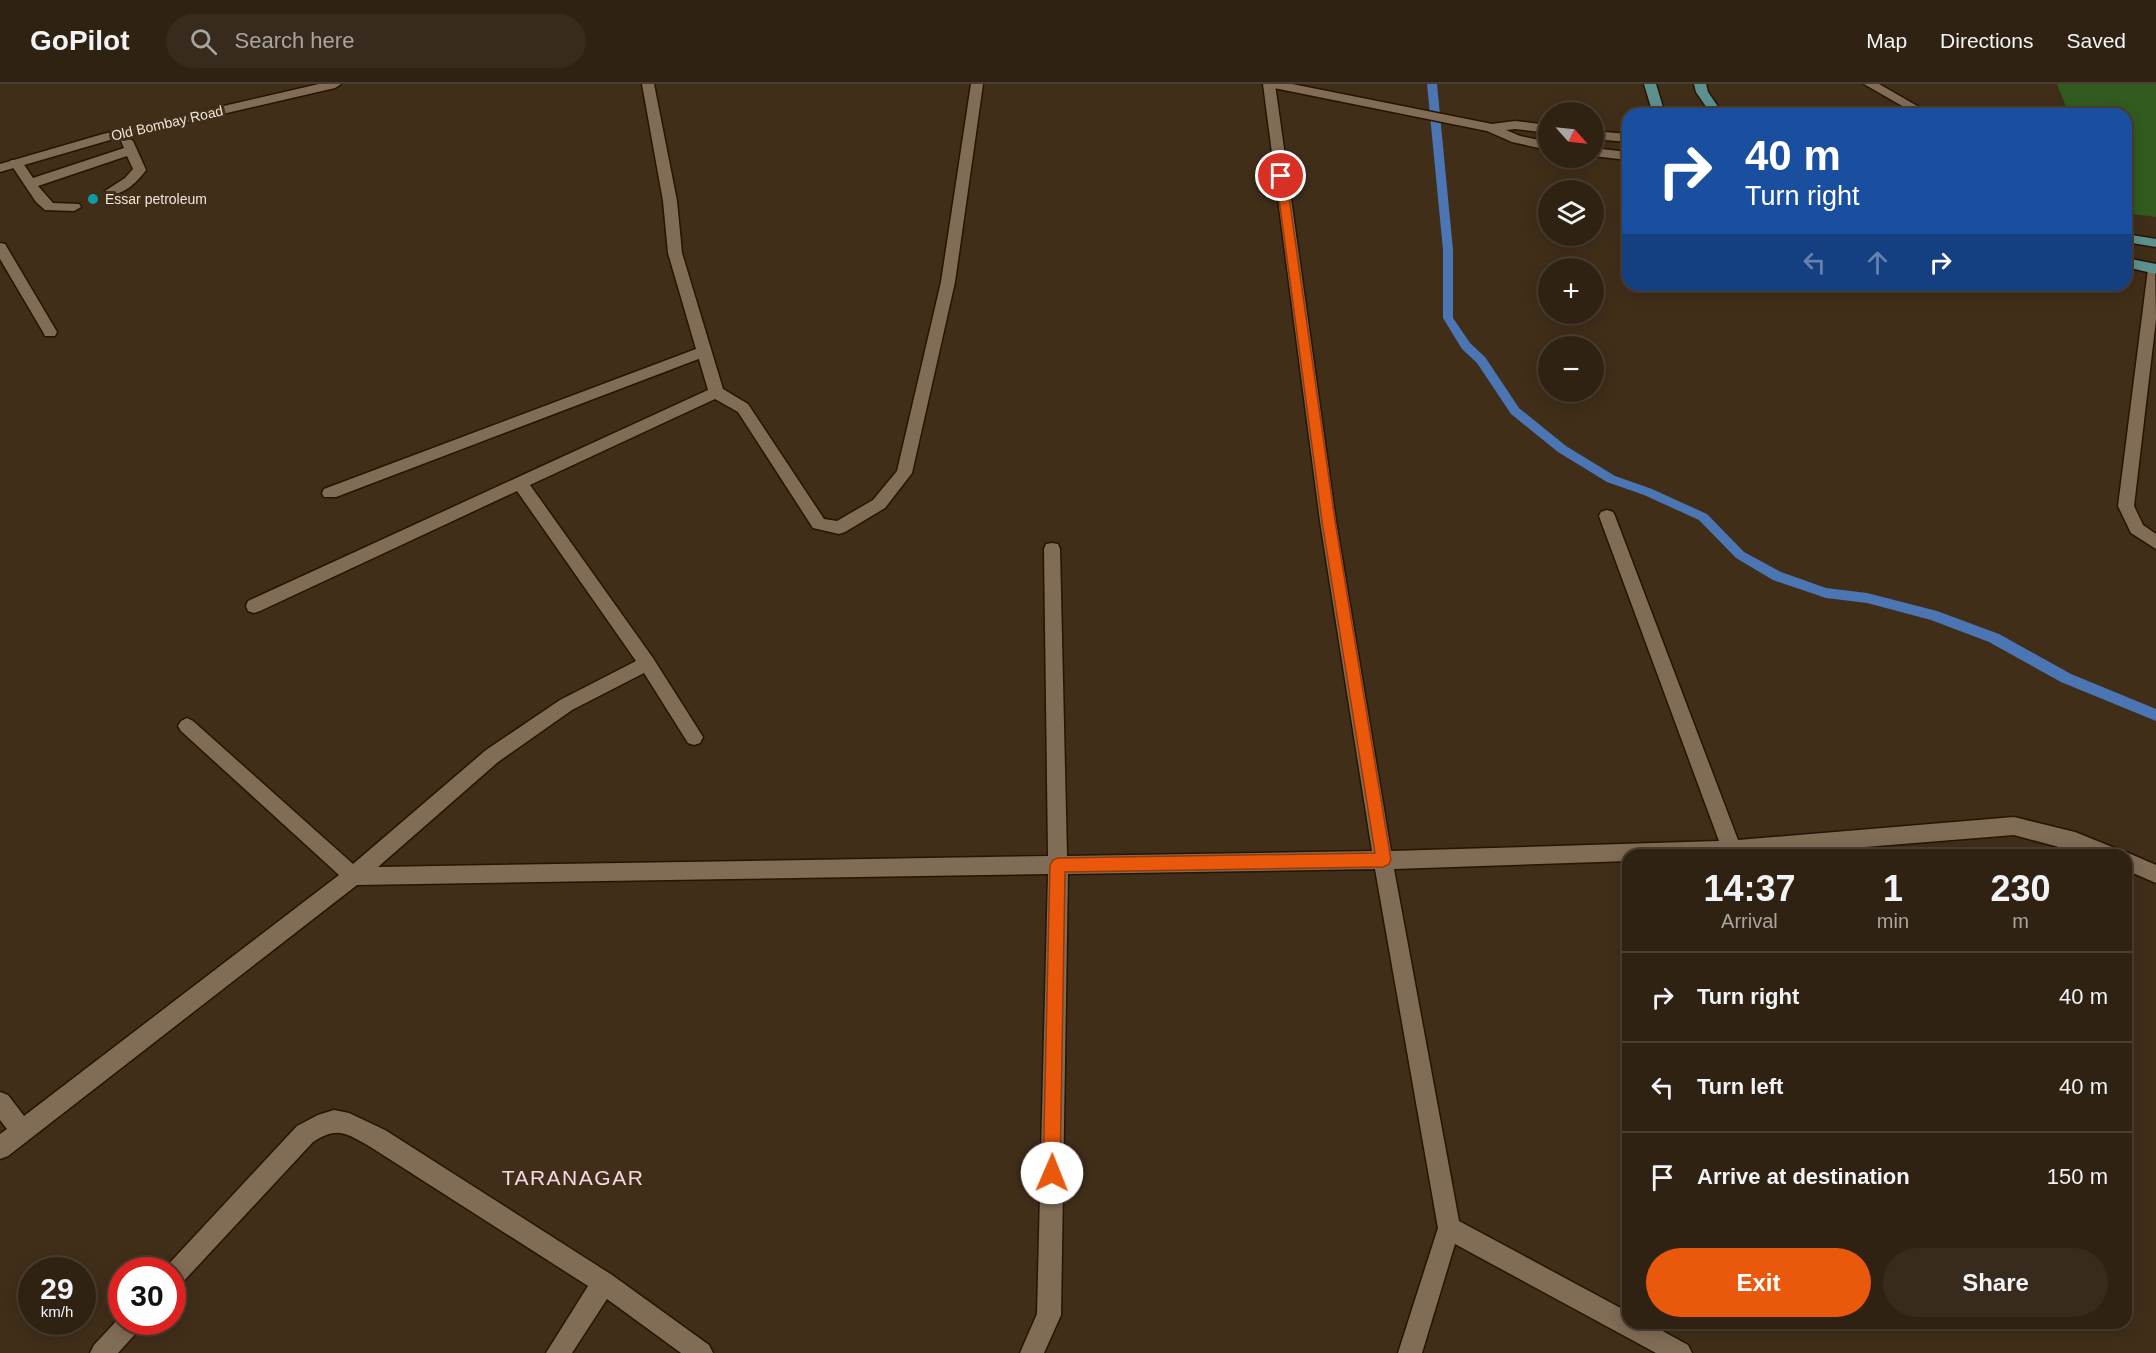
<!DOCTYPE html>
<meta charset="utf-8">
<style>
:root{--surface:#302213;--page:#382a1c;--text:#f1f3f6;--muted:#a8a4a0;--line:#4b3f33;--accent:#ea580c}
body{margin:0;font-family:Arial,sans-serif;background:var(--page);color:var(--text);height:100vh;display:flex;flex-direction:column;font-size:22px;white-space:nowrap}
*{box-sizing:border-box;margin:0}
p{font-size:20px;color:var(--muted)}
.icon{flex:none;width:33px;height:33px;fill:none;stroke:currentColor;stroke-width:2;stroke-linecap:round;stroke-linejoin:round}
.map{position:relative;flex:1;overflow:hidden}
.details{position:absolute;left:1622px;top:765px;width:510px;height:480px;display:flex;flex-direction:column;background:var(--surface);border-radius:18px;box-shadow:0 3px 15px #0003,0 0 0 2px var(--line)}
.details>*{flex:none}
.banner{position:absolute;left:1622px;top:24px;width:510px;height:183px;border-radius:18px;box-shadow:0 3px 15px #0003,0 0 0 2px var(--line);background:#1a4fa0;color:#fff;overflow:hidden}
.needle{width:39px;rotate:117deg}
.controls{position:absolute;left:1538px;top:18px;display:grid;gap:12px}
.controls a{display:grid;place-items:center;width:66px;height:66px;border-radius:50%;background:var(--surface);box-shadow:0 3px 15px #0003,0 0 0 2px var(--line);font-size:30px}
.speed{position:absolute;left:18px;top:1173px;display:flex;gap:12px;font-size:30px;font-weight:700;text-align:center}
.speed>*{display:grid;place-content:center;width:78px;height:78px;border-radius:50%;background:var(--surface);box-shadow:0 3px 15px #0003,0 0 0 2px var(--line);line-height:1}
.speed small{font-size:15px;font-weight:400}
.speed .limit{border:9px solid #d22;background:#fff;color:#111}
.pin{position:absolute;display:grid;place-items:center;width:51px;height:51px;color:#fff;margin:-26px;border:3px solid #fff;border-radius:50%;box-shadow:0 2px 6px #0007}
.me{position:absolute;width:66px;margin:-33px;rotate:1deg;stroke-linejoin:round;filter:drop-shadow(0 0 4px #0008)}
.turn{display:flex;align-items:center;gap:21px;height:126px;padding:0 24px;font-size:27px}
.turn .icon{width:78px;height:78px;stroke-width:2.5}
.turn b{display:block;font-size:42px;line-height:51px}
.lanes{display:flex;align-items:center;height:57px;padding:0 24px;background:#0003;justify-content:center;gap:30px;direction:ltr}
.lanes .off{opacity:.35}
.eta{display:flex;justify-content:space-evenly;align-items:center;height:102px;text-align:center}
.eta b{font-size:36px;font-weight:700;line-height:42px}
.action{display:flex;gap:12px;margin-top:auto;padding:12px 24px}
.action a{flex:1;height:69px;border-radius:36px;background:var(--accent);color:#fff;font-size:24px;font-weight:700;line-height:69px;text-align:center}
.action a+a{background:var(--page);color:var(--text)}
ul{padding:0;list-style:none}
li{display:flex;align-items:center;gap:18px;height:90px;padding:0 24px;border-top:2px solid var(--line)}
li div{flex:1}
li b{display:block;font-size:22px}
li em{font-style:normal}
header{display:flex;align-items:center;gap:36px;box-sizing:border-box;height:84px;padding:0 30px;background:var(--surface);border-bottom:2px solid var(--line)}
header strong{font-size:28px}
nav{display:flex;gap:33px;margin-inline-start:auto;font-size:21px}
.search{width:420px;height:54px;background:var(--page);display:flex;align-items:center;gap:15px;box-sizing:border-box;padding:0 21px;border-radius:33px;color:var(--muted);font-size:22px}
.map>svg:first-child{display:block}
.green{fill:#325b20}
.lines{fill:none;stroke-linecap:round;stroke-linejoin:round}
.stream{fill:#4b75b3;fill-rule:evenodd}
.service-casing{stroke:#261503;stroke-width:3}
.minor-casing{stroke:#261503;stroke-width:3}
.secondary-casing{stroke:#261503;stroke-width:3}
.primary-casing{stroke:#261503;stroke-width:3}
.service{fill:#816c56;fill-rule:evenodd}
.minor{fill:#816c56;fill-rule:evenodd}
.secondary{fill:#816c56;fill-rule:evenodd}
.primary{fill:#5d9190;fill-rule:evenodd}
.route{fill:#ea580c;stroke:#983908;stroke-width:1.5}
.culture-dot{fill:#0f9aa8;stroke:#402e19;stroke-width:2}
.labels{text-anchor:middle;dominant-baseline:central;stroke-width:6;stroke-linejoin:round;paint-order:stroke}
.far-street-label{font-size:14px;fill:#f0e5d8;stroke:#402e19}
.far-poi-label{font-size:14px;fill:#f0e5d8;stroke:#402e19;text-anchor:start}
.near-neighbourhood-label{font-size:21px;letter-spacing:1.5px;fill:#f7d7e5;stroke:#402e19}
</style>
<header>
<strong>GoPilot</strong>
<div class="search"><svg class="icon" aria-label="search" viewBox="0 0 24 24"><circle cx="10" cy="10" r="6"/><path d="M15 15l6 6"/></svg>Search here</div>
<nav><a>Map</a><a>Directions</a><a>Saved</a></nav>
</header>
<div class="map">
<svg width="2156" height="1269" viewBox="0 0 2156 1269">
<rect width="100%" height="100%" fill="#402e19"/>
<polygon class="green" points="2057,0 2156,0 2156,133 2126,129 2126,30 2069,30"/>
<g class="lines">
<polygon class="stream" points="1427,0 1437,0 1453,166 1453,234 1470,259 1485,273 1519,324 1566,362 1615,392 1652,405 1707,430 1744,468 1781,488 1826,504 1867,509 1937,527 1999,550 2071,590 2156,625 2156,637 2061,598 1989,558 1931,536 1867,519 1826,514 1773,496 1736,474 1699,436 1644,411 1607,398 1558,368 1511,330 1477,279 1462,265 1443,234 1443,166"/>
<defs>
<g id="service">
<polygon points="1864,0 1879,0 1931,30 1916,30"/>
<path d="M127 53 133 57 146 86C138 97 123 113 107 110L105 107 125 94 133 85 127 72 38 102 53 119 79 120 81 123 74 127 45 126 36 118 10 79 11 76H21L33 94 124 64 121 57Z"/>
<polygon points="704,262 709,263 711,267 709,271 336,413 324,413 322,409 324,405"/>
</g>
<g id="minor">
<polygon points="642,0 654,0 677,117 682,169 723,305 748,320 824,435 837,437 873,416 897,387 941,198 971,0 983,0 955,198 912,389 885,424 845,448 839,450 813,444 738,328 715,315 530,401 653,574 703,653 700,659 694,661 688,659 644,589 572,626 498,678 378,783 1048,772 1044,465 1046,460 1052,459 1058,460 1060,465 1067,772 1372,767 1320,437 1263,0 1275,0 1336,437 1391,767 1719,757 1599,432 1601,428 1607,426 1613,428 1615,432 1738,756 2014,733 2075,748 2117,765 2119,771 2126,768 2156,781 2156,799 2126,786 2126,771 2088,771 2014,751 1766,771 1628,771 1628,777 1394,785 1459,1137 1628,1228 1628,1239 1648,1239 1688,1261 1692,1269 1656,1269 1455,1160 1422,1269 1398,1269 1438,1144 1375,785 1068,790 1061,1231 1044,1269 1020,1269 1037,1230 1048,790 357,801 8,1072 0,1075 0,1050 7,1045 0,1036 0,1008 8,1011 24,1032 339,791 181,647 178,642 181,637 187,634 193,637 353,780 486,666 560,616 636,577 517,407 260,527 254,529 248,527 246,522 248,517 708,306 668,169 663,117"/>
<polygon points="0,159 5,160 57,248 55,252 45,252 43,248 0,175"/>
<polygon points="2155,180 2156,235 2134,422 2143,441 2156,450 2156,465 2131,449 2118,422 2148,185"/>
<path d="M334 1026 349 1029 385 1046 612 1191 709 1261 713 1269H681L607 1215 572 1269H546L588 1202 369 1062C346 1049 337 1042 313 1058L180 1201 172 1204V1186H163L164 1185 297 1042 318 1031Z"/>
<polygon points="122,1231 122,1238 143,1238 139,1246 118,1269 90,1269 94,1261"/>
</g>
<g id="secondary">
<polygon points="319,0 341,0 335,4 110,56 0,88 0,80 103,50"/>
<polygon points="1268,0 1292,0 1492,40 1515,37 1548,41 1548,49 1515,45 1506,46 1520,52 1548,58 1548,66 1512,58 1487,47 1274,4"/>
<polygon points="1593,47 1628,50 1628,58 1593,55"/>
<polygon points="1593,64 1628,68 1628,76 1593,72"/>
</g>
<g id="primary">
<polygon points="1644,0 1656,0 1665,30 1653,30"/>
<polygon points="1694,0 1706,0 1708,8 1723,30 1711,30 1696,8"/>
<polygon points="2126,150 2156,155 2156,163 2126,158"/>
<polygon points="2126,174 2156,180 2156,190 2126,183"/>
</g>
</defs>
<use href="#service" class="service-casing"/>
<use href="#minor" class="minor-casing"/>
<use href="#secondary" class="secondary-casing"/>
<use href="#primary" class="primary-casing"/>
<use href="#service" class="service"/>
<use href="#minor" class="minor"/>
<use href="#secondary" class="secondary"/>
<use href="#primary" class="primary"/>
</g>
<polygon class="route" points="1281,89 1286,92 1335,437 1391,776 1388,781 1383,783 1065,788 1060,1089 1058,1095 1052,1097 1046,1095 1043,1089 1050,781 1053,776 1058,774 1375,769 1322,437 1276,92"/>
<circle class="culture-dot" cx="93" cy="115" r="6"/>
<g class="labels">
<g class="far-street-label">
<text transform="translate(167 39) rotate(-13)">Old Bombay Road</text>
</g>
<g class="far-poi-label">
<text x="105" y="115">Essar petroleum</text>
</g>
<g class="near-neighbourhood-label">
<text x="573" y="1093">TARANAGAR</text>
</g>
</g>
</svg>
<div class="controls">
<a><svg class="needle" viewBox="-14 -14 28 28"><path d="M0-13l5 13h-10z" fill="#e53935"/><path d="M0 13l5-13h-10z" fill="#a8a4a0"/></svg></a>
<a><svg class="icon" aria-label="layers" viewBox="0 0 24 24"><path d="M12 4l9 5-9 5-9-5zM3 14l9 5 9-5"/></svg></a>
<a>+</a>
<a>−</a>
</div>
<div class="speed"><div>29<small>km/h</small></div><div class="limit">30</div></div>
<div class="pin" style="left:1281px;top:92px;background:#d93025"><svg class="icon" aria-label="arrive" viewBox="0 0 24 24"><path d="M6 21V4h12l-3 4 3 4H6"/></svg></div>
<svg class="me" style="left:1052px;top:1089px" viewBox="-20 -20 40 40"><circle r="19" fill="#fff"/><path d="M0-13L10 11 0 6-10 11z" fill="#ea580c"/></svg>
<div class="banner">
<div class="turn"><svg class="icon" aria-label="right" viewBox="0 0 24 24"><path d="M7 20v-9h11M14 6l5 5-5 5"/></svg><div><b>40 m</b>Turn right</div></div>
<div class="lanes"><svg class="icon off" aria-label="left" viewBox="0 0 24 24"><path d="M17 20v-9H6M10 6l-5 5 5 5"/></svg><svg class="icon off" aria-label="ahead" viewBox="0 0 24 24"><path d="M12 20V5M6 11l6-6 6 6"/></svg><svg class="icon" aria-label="right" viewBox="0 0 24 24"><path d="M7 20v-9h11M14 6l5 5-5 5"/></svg></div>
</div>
<section class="details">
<div class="eta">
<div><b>14:37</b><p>Arrival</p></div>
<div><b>1</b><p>min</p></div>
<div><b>230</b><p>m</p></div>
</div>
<ul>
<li><svg class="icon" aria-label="right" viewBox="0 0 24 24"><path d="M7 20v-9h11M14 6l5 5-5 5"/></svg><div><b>Turn right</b></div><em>40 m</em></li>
<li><svg class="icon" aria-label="left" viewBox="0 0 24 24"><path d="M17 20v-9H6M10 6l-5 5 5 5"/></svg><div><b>Turn left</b></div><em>40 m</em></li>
<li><svg class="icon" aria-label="arrive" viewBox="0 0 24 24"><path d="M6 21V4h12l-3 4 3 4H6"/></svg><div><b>Arrive at destination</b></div><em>150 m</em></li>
</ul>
<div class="action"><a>Exit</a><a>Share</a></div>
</section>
</div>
